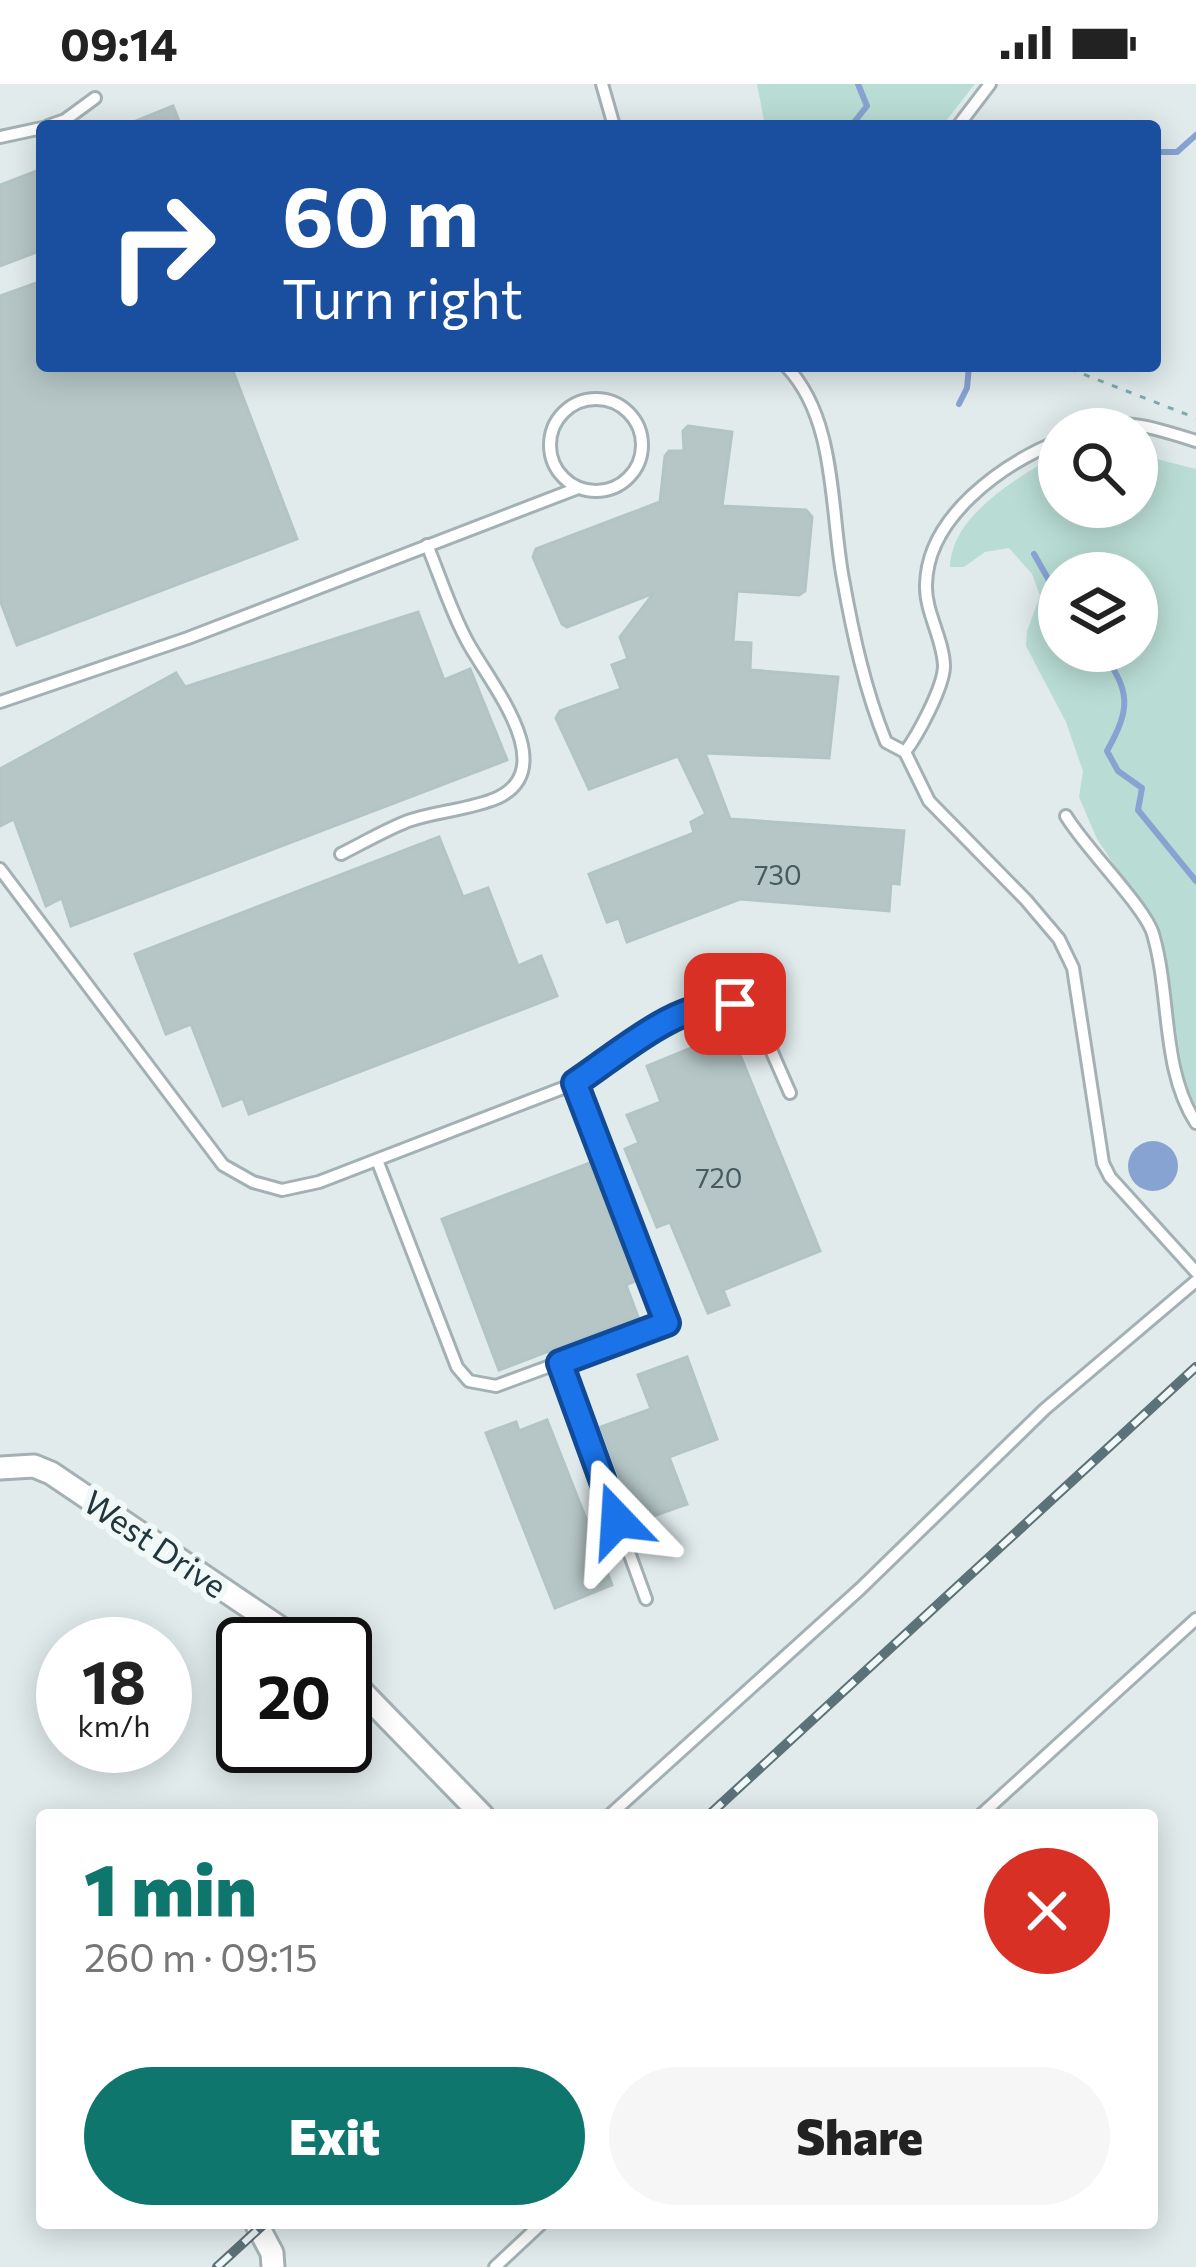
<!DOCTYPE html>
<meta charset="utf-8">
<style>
:root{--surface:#fff;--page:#f6f6f6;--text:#222;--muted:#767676;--accent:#0f766e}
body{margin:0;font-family:Commissioner,sans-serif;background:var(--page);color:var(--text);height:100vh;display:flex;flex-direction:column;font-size:45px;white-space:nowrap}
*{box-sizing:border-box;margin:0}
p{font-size:39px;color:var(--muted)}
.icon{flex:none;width:66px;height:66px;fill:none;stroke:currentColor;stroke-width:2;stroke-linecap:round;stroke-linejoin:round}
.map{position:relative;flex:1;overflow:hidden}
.drawer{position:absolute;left:36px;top:1725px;width:1122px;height:420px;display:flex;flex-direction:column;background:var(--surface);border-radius:12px;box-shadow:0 6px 30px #0003}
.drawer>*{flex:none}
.hud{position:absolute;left:36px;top:36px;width:1125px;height:252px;border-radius:12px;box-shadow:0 6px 30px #0003;background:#1a4fa0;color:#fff;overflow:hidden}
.tools{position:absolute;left:1038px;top:324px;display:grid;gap:24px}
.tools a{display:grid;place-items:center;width:120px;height:120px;border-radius:50%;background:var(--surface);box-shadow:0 6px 30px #0003;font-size:60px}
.speed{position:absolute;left:36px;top:1533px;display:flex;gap:24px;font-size:60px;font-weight:700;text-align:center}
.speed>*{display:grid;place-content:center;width:156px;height:156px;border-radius:50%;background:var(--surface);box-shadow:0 6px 30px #0003;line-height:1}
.speed small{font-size:30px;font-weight:400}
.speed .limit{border:6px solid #111;border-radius:18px;background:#fff;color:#111}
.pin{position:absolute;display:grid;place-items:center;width:102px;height:102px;color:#fff;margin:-51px;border-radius:24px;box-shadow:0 6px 18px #0006}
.me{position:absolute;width:132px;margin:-66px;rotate:340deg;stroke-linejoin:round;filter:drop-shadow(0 0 9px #0008)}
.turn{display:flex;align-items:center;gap:42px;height:252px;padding:0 48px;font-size:54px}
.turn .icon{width:156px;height:156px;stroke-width:2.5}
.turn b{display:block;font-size:84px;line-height:102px}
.round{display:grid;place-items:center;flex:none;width:126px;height:126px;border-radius:63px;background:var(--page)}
.overview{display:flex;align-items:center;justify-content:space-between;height:204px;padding:0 48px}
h1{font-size:72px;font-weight:800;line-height:90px;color:var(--accent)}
.primary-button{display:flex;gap:24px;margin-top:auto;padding:24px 48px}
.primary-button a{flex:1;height:138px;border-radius:72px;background:var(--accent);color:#fff;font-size:48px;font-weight:800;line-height:138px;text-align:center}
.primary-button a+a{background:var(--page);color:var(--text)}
.status{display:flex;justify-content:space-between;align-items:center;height:84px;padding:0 60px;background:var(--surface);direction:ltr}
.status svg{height:33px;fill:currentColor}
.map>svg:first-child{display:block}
.green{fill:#b9ddd4;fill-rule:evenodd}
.water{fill:#87a3d2}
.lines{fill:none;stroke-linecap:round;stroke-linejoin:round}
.stream{stroke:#87a3d2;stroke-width:6}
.building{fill:#b6c6c6;stroke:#b3c4c5;stroke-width:3}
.lane-casing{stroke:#a4b1b4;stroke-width:16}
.street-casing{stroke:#a4b1b4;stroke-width:27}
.path{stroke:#80a9b0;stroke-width:3;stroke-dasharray:6 9;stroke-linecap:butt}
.lane{stroke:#fff;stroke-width:10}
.street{stroke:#fff;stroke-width:21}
.rail-casing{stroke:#5b7278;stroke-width:10}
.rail{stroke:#f1f8f8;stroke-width:6;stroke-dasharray:18;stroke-linecap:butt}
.route-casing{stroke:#114b97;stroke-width:30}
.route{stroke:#1a73e8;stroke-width:21}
.labels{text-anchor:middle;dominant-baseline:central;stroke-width:12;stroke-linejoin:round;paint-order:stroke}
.number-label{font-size:27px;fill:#465b5f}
.street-label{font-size:33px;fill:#21373d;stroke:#f1f8f8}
</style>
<div class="status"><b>09:14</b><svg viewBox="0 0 49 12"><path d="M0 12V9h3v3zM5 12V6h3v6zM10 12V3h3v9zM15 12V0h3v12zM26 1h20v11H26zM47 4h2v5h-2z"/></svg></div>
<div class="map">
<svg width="1196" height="2183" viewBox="0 0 1196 2183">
<rect width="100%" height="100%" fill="#e1ebec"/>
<g class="green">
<polygon points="757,0 975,0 942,42 765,42"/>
<path d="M1059 369V423H1137V370L1196 385V1031L1183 990 1162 853 1097 755 1079 713 1083 687 1066 638 1026 562 1027 547 1040 512 1032 490 1009 464 985 468 964 483H950C952 429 1019 394 1059 369ZM1059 489H1137V567H1059Z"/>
</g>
<circle class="water" cx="1153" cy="1082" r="25"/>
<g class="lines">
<g class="stream">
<polyline points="851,42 867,22 858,0"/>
<polyline points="1155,68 1177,68 1196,51"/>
<polyline points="959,320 967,304 969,282"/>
<polyline points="1034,470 1059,514"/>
<path d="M1101 567C1131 607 1131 624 1107 667L1118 687 1142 704 1138 726 1196 797"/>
</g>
</g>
<g class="building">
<polygon points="173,22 181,42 126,42 126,41"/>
<polygon points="42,85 42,166 0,182 0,101"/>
<polygon points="42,197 42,282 231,282 297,455 17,561 0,516 0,212"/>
<polygon points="688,342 732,348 722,422 806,426 812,433 805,507 799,511 737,507 733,558 751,559 750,586 838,593 829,674 705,669 730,735 904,747 899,800 891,799 889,827 740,815 627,858 619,834 607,838 589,790 694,749 691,738 706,730 678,672 589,705 556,634 560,627 621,605 612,581 628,575 620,553 654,509 567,543 562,540 533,473 536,465 660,418 665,372 669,367 684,367 683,347"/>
<polygon points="418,528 444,596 470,585 507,676 71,842 62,814 46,822 14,735 0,742 0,685 176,589 185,603"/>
<polygon points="439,753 463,813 488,804 518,882 541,872 557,912 249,1030 243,1014 223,1022 191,940 166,950 135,870"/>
<polygon points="727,939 820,1167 723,1206 729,1221 708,1229 670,1138 657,1143 625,1065 639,1059 627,1031 661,1018 647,982 706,958 702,949"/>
<polygon points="590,1079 635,1197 626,1201 638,1233 499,1286 442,1135"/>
<polygon points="687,1273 717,1355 669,1373 687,1420 636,1438 601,1343 651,1325 638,1291"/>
<polygon points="547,1336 612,1501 555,1524 486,1349 516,1338 519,1347"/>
</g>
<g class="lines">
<defs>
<g id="lane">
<polyline points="602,0 614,42"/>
<polyline points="48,42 65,36 95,14"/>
<polyline points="958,42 990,0"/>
<polyline points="0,53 42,44"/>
<path d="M786 282C837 335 830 426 843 495 853 551 865 606 886 658L905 668C918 651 943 604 944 583 944 556 925 528 926 501 927 433 1002 380 1059 357"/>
<circle cx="596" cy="361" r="46"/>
<path d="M1091 345C1123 332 1164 347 1196 357"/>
<polyline points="0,618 188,554 578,404"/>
<polyline points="905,668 929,717 1026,816 1059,855 1073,884 1103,1079 1110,1093 1196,1188"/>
<path d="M1066 732C1085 764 1145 823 1153 850 1171 911 1161 985 1196 1039"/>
<path d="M341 770C363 759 385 746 408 737 436 727 469 726 497 714 564 683 485 593 466 555 450 525 440 492 427 461"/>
<polyline points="0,785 223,1081 253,1098 282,1106 319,1098 576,999 667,1239 496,1302 469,1297 457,1283 377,1076"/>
<polyline points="576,999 667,938 711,918 735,920 761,943 790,1009"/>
<polyline points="560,1279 646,1515"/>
<polyline points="610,1731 860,1505 1045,1325 1196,1197"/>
<polyline points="981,1731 1196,1535"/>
<polyline points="495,2183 542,2139"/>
</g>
<g id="street">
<polyline points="0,1384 34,1382 51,1389 304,1560"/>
<polyline points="345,1590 482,1731"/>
<polyline points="256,2139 272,2169 273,2183"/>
</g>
</defs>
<use href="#lane" class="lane-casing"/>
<use href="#street" class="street-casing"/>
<polyline class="path" points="1070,285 1196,334"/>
<use href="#lane" class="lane"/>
<use href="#street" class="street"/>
<defs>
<g id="rail">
<polyline points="709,1731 1196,1283"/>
<polyline points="217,2183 265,2139"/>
</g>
</defs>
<use href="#rail" class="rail-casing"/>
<use href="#rail" class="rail"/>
</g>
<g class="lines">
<defs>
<path id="route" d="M617 1436 560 1279 667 1239 575 999C622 968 677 916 735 920"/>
</defs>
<use href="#route" class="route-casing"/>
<use href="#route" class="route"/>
</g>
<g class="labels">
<g class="number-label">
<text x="778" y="790">730</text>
<text x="719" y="1093">720</text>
</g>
<g class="street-label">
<text transform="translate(156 1459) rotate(34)">West Drive</text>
</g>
</g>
</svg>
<div class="tools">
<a><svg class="icon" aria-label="search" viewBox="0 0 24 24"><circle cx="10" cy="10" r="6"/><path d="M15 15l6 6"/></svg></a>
<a><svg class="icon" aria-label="layers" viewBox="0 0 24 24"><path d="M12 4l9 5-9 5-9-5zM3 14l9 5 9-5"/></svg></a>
</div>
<div class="speed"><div>18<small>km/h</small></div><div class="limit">20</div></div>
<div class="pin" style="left:735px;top:920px;background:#d93025"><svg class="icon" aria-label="arrive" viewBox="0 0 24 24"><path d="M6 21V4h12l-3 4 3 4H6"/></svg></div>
<svg class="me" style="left:617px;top:1436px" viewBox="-20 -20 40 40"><path d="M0-17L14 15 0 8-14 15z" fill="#1a73e8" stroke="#fff" stroke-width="4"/></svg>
<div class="hud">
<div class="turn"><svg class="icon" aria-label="right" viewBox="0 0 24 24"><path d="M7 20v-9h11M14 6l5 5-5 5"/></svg><div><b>60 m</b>Turn right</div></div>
</div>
<section class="drawer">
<div class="overview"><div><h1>1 min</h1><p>260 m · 09:15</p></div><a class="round" style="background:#d93025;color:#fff"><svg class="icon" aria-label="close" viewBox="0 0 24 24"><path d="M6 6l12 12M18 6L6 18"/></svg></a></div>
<div class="primary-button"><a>Exit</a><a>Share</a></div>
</section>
</div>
